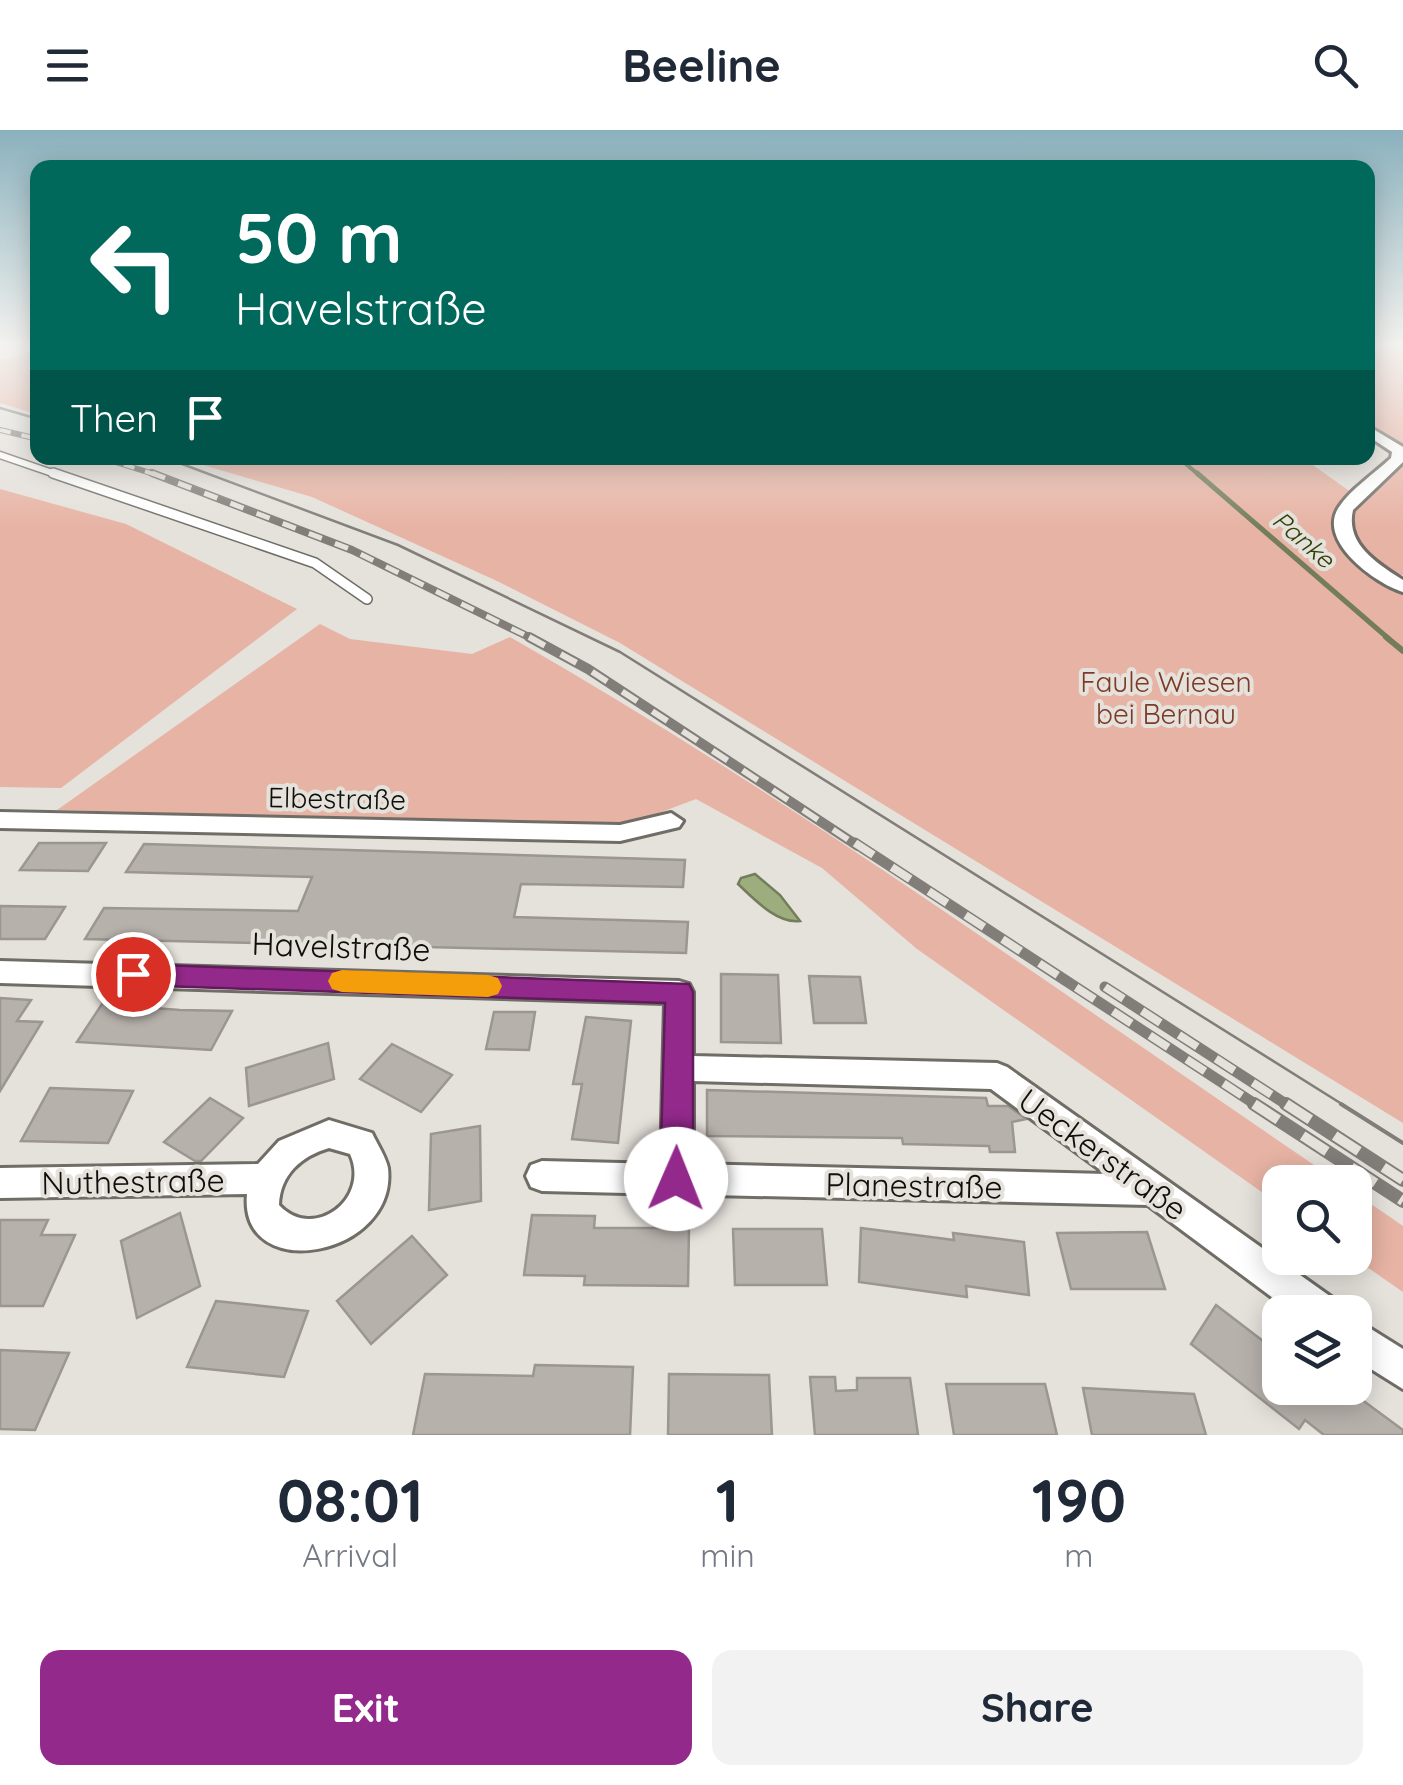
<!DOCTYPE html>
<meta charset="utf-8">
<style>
:root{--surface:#fff;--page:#f2f2f3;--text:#1f2937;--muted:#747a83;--accent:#93298b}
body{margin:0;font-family:Quicksand,sans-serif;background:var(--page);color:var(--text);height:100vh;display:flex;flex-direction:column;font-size:38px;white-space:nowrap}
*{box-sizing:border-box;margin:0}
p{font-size:32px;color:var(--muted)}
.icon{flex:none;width:55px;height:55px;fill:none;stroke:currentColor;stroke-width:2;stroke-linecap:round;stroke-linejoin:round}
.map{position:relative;height:1305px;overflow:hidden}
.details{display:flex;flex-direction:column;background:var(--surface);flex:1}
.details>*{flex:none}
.hud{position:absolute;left:30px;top:30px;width:1345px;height:305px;border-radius:20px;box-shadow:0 5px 25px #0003;background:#00695c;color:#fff;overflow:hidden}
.controls{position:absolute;left:1262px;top:1035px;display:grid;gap:20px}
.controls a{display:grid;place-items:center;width:110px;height:110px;border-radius:20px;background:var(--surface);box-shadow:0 5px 25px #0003;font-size:50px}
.pin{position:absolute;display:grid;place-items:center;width:85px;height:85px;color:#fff;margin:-42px;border:5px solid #fff;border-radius:50%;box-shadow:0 2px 10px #0007}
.me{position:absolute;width:110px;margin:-55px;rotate:1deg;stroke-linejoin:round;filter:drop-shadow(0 0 8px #0008)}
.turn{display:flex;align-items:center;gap:35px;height:210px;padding:0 40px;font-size:45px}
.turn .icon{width:130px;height:130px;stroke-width:2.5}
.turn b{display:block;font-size:70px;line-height:85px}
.then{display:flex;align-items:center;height:95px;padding:0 40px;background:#0003;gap:20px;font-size:38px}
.eta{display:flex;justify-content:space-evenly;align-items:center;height:170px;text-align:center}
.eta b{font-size:60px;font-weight:700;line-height:70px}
.primary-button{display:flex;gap:20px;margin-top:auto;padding:20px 40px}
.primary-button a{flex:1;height:115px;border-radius:20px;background:var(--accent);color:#fff;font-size:40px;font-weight:700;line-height:115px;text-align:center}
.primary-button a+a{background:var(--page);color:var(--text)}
header{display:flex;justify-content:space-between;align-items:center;height:130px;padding:0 40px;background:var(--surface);font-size:45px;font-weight:700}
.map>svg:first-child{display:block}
.green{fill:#e7b3a4}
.water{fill:#9ead7d;stroke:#737d5b;stroke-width:2.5}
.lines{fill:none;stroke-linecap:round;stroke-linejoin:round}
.stream-far2{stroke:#737d5b;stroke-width:4}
.stream-far1{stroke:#737d5b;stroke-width:5}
.stream{stroke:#737d5b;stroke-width:6}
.building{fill:#b7b1ac;stroke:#9c9691;stroke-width:2.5}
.service-far1-casing{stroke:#706d67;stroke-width:9}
.service-casing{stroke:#706d67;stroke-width:12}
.minor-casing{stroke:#706d67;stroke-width:6}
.service-far1{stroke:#fff;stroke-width:6}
.service{stroke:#fff;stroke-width:9}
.minor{fill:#fff;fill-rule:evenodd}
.tram-far1{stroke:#817e7a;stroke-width:2.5}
.tram{stroke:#817e7a;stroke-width:4}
.rail-far4-casing{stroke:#817e7a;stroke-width:6}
.rail-far3-casing{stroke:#817e7a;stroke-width:8}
.rail-far2-casing{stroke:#817e7a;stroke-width:10}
.rail-far1-casing{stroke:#817e7a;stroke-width:11}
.rail-casing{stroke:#817e7a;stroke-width:14}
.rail-far4{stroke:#e5e1db;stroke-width:4;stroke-dasharray:11;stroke-linecap:butt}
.rail-far3{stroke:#e5e1db;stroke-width:5;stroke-dasharray:14;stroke-linecap:butt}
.rail-far2{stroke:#e5e1db;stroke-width:6;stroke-dasharray:18;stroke-linecap:butt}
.rail-far1{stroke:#e5e1db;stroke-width:8;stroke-dasharray:22;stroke-linecap:butt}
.rail{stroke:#e5e1db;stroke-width:10;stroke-dasharray:29;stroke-linecap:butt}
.route{fill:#93298b;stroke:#601b5a;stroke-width:2.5}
.slow{fill:#f59e0b}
.labels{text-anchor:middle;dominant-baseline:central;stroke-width:8;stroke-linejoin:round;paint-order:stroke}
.far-water-label{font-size:25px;font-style:italic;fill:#313f06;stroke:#e5e1db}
.park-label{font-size:28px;fill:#7d3a28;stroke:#e5e1db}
.street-label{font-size:28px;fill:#0f0e0c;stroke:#e5e1db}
.near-street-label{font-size:32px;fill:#0f0e0c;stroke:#e5e1db}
</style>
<header><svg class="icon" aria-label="menu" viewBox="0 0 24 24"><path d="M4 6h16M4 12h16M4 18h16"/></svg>Beeline<svg class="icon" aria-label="search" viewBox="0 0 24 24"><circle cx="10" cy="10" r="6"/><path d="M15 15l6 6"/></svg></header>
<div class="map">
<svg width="1403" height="1305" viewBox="0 0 1403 1305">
<rect width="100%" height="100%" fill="#e5e1db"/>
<g class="green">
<polygon points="1368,215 1403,215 1403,322 1368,297"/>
<polygon points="37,221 37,284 0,273 0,230"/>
<polygon points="179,328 1303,328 1362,370 1403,334 1403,445 1394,447 1403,462 1403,993 620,513 497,451 312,367"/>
<polygon points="0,359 126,394 297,479 61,658 0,657"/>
<path d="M320 494 350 509 472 524 510 507C797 671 1066 867 1339 1052H1280V1075L917 819 822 738 696 669 627 695 57 680Z"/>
<polygon points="1355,1063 1403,1096 1403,1162 1354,1128"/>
</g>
<path class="water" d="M755 744 780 765 800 791C777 794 754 769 738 754L741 748Z"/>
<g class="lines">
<polyline class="stream-far2" points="1179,328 1200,346"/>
<polyline class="stream-far1" points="1197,343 1389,509"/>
<polyline class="stream" points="1386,507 1403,521"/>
</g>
<g class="building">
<polygon points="39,713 106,713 88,741 20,740"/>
<polygon points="144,714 685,730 683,757 521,754 514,787 688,792 686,823 85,809 104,778 298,781 312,747 126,742"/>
<polygon points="0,776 65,777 45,809 0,809"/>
<polygon points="721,844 778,845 781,913 721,912"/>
<polygon points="809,846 860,847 866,893 814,893"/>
<polygon points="0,868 31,870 17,891 42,892 0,961"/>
<polygon points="102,874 180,880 232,881 211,920 77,912"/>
<polygon points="494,882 535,882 529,920 486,919"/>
<polygon points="586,887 631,891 618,1013 572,1009 582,954 573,954"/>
<polygon points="328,913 334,949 249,976 246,938"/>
<polygon points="392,914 452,945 421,982 360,949"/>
<polygon points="50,958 133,961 108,1013 21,1011"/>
<polygon points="707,960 986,968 988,976 1008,976 1026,989 1012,992 1015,1022 990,1022 989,1016 903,1014 902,1008 707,1006"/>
<polygon points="210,968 243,988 201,1031 195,1031 164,1012"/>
<polygon points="480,996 481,1071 429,1080 431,1004"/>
<polygon points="180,1083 200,1156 137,1188 121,1111"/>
<polygon points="532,1085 595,1086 594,1098 689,1098 688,1156 584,1155 585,1146 524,1145"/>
<polygon points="0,1090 48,1090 41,1105 75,1105 43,1176 0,1176"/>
<polygon points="861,1098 954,1110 953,1103 1024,1112 1029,1165 966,1156 967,1167 859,1152"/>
<polygon points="733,1099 822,1099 827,1155 735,1155"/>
<polygon points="1147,1102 1165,1159 1071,1159 1057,1103"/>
<polygon points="412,1106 447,1145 371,1214 337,1171"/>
<polygon points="216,1171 308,1181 284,1247 187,1237"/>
<polygon points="1216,1175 1280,1224 1280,1258 1346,1258 1403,1300 1403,1305 1324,1305 1305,1290 1299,1299 1191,1214"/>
<polygon points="0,1220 69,1223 35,1300 0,1299"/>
<polygon points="535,1235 633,1237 630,1305 413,1305 425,1244 533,1246"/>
<polygon points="669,1244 769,1245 772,1305 668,1305"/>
<polygon points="810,1247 835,1247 836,1261 857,1260 857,1248 910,1248 918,1305 815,1305"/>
<polygon points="946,1254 1045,1254 1057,1305 954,1305"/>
<polygon points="1083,1258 1194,1264 1206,1305 1092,1305"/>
</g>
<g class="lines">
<defs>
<polyline id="service-far1" points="0,325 61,346"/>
<polyline id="service" points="53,343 315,433 367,469"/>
<g id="minor">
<path d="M1368 296 1403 317V332L1353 380C1345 414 1378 434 1403 450V462C1376 454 1316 411 1339 377 1351 359 1375 343 1391 328L1392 322 1368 306Z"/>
<polygon points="0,682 620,695 671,683 683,691 679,697 620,711 0,698"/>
<path d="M0 831 679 851 689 854 693 862V926L997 933 1007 937 1334 1169 1339 1182H1292L1148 1075 542 1061 531 1057 526 1046 531 1035 542 1031 661 1034 665 873 0 853ZM693 951 991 959 1106 1044 693 1034Z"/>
<path d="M329 990 372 1003C377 1014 386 1027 388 1038 398 1127 238 1156 247 1064L0 1068V1038L258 1034 279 1011ZM329 1018 350 1024C371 1069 313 1112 279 1075 280 1045 301 1026 329 1018Z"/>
<polygon points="1355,1189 1403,1219 1403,1259 1355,1229"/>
</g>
</defs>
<use href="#service-far1" class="service-far1-casing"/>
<use href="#service" class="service-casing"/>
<use href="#minor" class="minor-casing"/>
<use href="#service-far1" class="service-far1"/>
<use href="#service" class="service"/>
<use href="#minor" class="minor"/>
<g class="tram-far1">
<polyline points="0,278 38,289"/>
<polyline points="166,328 398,415 620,522 1345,976"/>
</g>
<polyline class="tram" points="1341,974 1403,1013"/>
<defs>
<g id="rail-far4">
<polyline points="0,300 38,309"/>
<polyline points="103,328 160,346"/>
</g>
<polyline id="rail-far3" points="152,343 352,420 533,509"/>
<polyline id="rail-far2" points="529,507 588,539 858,716"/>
<g id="rail-far1">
<polyline points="855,713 1258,976"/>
<polyline points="1105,857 1289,976"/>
</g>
<g id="rail">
<polyline points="1254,974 1403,1071"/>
<polyline points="1286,974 1403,1050"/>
</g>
</defs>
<use href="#rail-far4" class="rail-far4-casing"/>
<use href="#rail-far3" class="rail-far3-casing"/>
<use href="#rail-far2" class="rail-far2-casing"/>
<use href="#rail-far1" class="rail-far1-casing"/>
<use href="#rail" class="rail-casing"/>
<use href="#rail-far4" class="rail-far4"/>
<use href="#rail-far3" class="rail-far3"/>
<use href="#rail-far2" class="rail-far2"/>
<use href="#rail-far1" class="rail-far1"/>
<use href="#rail" class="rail"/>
</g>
<linearGradient id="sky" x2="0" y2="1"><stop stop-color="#8ab1bd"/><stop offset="0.54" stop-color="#f3f2ef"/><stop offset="1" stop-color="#f3f2ef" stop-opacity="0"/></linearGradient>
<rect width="1403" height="398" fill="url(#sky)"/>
<polygon class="route" points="133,834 689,854 693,862 693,1049 688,1060 676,1064 665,1060 660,1049 665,873 133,855 124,852 120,844 124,837"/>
<polygon class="slow" points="342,840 488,845 498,848 502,856 498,864 488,867 342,862 332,859 328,851 332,843"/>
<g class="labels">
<g class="far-water-label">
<text transform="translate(1304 409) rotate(41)">Panke</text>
</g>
<g class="park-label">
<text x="1166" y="551">Faule Wiesen<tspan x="1166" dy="32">bei Bernau</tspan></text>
</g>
<g class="street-label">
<text transform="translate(337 668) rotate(1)">Elbestraße</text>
</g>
<g class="near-street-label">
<text transform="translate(341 816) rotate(2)">Havelstraße</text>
<text transform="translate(1103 1024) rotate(36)">Ueckerstraße</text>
<text transform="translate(133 1051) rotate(-1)">Nuthestraße</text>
<text transform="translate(914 1055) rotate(1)">Planestraße</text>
</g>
</g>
</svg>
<div class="controls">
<a><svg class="icon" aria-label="search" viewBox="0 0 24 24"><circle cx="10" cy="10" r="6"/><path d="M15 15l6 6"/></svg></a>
<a><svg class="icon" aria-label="layers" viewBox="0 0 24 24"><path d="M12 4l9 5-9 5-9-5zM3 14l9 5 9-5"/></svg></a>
</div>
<div class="pin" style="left:133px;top:844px;background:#d93025"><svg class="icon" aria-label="arrive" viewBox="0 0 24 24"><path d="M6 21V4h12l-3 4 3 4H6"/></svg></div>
<svg class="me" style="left:676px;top:1049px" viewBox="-20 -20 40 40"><circle r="19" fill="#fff"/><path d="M0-13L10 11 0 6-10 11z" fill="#93298b"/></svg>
<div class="hud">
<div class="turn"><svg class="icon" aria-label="left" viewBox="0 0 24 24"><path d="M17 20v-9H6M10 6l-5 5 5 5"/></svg><div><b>50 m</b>Havelstraße</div></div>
<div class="then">Then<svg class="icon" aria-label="arrive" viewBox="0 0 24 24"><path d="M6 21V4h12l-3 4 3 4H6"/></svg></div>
</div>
</div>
<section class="details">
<div class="eta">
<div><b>08:01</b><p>Arrival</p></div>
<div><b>1</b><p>min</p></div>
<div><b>190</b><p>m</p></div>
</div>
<div class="primary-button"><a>Exit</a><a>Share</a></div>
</section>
